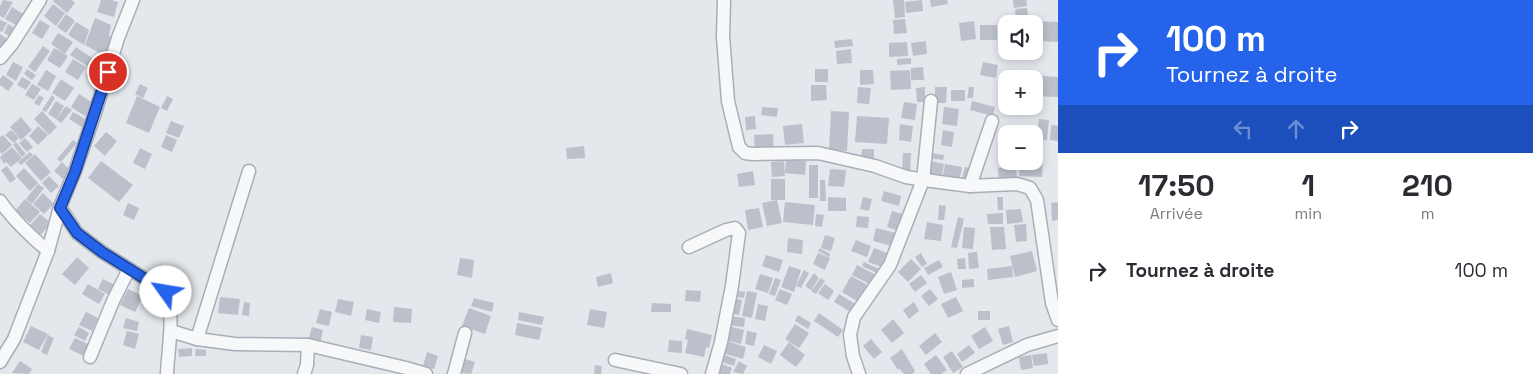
<!DOCTYPE html>
<html lang="fr">
<meta charset="utf-8">
<style>
:root{--surface:#fff;--page:#f7f7f7;--text:#2b2b33;--muted:#7c7c81}
body{margin:0;font-family:"Space Grotesk",sans-serif;background:var(--page);color:var(--text);height:100vh;display:flex;flex-direction:column;font-size:19px;white-space:nowrap}
*{box-sizing:border-box;margin:0}
p{font-size:16px;color:var(--muted)}
.icon{flex:none;width:28px;height:28px;fill:none;stroke:currentColor;stroke-width:2;stroke-linecap:round;stroke-linejoin:round}
.map{position:relative;flex:1;overflow:hidden}
.details{display:flex;flex-direction:column;background:var(--surface);width:475px}
.details>*{flex:none}
.top-card{background:#2563eb;color:#fff;overflow:hidden}
.controls{position:absolute;left:998px;top:15px;display:grid;gap:10px}
.controls a{display:grid;place-items:center;width:45px;height:45px;border-radius:10px;background:var(--surface);box-shadow:0 2px 8px #0003;font-size:25px}
.pin{position:absolute;display:grid;place-items:center;width:42px;height:42px;color:#fff;margin:-21px;border:2px solid #fff;border-radius:50%;box-shadow:0 1px 5px #0007}
.me{position:absolute;width:55px;margin:-28px;rotate:302deg;stroke-linejoin:round;filter:drop-shadow(0 0 4px #0008)}
.turn{display:flex;align-items:center;gap:18px;height:105px;padding:0 25px;font-size:22px}
.turn .icon{width:65px;height:65px;stroke-width:2.5}
.turn b{display:block;font-size:35px;line-height:42px}
.lanes{display:flex;align-items:center;height:48px;padding:0 25px;background:#0003;justify-content:center;gap:25px;direction:ltr}
.lanes .off{opacity:.35}
.eta{display:flex;justify-content:space-evenly;align-items:center;height:85px;text-align:center}
.eta b{font-size:30px;font-weight:600;line-height:35px}
ul{padding:0;list-style:none}
li{display:flex;align-items:center;gap:15px;height:65px;padding:0 25px}
li div{flex:1}
li b{display:block;font-size:19px}
li em{font-style:normal}
main{display:flex;flex:1;min-height:0}
.map>svg:first-child{display:block}
.building{fill:#bbc0ca}
.lines{fill:none;stroke-linecap:round;stroke-linejoin:round}
.minor-casing{stroke:#a9aeb7;stroke-width:15}
.minor{stroke:#f7f8fa;stroke-width:12}
.route-casing{stroke:#184099;stroke-width:12}
.route{stroke:#2563eb;stroke-width:9}
</style>
<main>
<div class="map">
<svg width="1058" height="374" viewBox="0 0 1058 374">
<rect width="100%" height="100%" fill="#e4e7ec"/>
<g class="building">
<polygon points="3,0 13,2 4,18 0,16 0,6"/>
<polygon points="54,0 72,0 75,3 67,13 53,1"/>
<polygon points="101,0 111,0 118,2 114,17 97,12"/>
<polygon points="893,0 904,0 905,17 895,18"/>
<polygon points="922,0 923,11 906,13 905,2"/>
<polygon points="930,0 947,0 948,4 931,7"/>
<polygon points="1013,0 1026,0 1027,6 1014,8"/>
<polygon points="53,4 65,13 56,26 44,16"/>
<polygon points="12,7 23,14 16,25 5,19"/>
<polygon points="1027,8 1028,18 1016,19 1015,9"/>
<polygon points="66,14 75,21 66,33 57,27"/>
<polygon points="95,18 111,25 109,36 112,37 105,56 85,45"/>
<polygon points="905,19 907,33 894,34 893,20"/>
<polygon points="0,20 7,23 2,32 0,31"/>
<polygon points="40,20 50,26 42,39 32,33"/>
<polygon points="974,21 976,39 961,41 959,23"/>
<polygon points="1032,21 1058,22 1058,42 1034,41"/>
<polygon points="76,22 89,30 84,45 68,35"/>
<polygon points="8,24 19,30 15,39 4,33"/>
<rect x="980" y="25" width="17" height="15"/>
<polygon points="58,33 73,42 65,54 51,44"/>
<polygon points="0,34 10,41 3,50 0,48"/>
<polygon points="852,39 853,46 835,48 834,41"/>
<polygon points="926,41 927,54 913,56 911,43"/>
<polygon points="907,42 908,56 889,57 889,43"/>
<polygon points="43,46 50,51 35,72 28,67"/>
<polygon points="76,47 92,58 87,66 70,55"/>
<polygon points="54,48 68,56 60,68 47,60"/>
<polygon points="851,49 852,63 837,64 836,51"/>
<polygon points="911,58 911,64 897,65 897,59"/>
<polygon points="73,59 86,67 78,80 65,72"/>
<polygon points="13,62 23,67 16,81 6,75"/>
<polygon points="983,62 998,65 996,78 980,75"/>
<polygon points="98,64 106,67 102,82 86,77 89,68 97,70"/>
<polygon points="923,67 924,80 911,80 911,68"/>
<polygon points="27,69 36,75 32,80 24,74"/>
<rect x="815" y="69" width="13" height="13"/>
<polygon points="46,70 56,76 48,91 37,85"/>
<polygon points="860,70 873,70 874,84 860,85"/>
<polygon points="910,70 911,89 891,90 890,71"/>
<polygon points="3,75 14,83 8,91 0,85 0,79"/>
<polygon points="1026,75 1058,77 1058,97 1034,96 1034,79 1026,79"/>
<polygon points="22,77 31,82 26,90 17,85"/>
<polygon points="61,79 74,88 65,101 52,93"/>
<polygon points="32,84 41,89 34,100 25,95"/>
<polygon points="140,84 148,88 143,98 135,94"/>
<polygon points="811,85 826,85 827,100 811,101"/>
<polygon points="858,87 871,88 869,104 857,103"/>
<polygon points="925,87 925,102 917,102 916,88"/>
<polygon points="935,87 947,87 946,103 935,103"/>
<polygon points="969,87 974,87 973,98 967,98"/>
<rect x="951" y="90" width="14" height="11"/>
<polygon points="79,94 96,105 88,118 71,107"/>
<polygon points="39,95 44,98 39,106 34,103"/>
<polygon points="52,95 55,98 46,112 42,110"/>
<polygon points="137,96 160,107 149,133 126,123"/>
<polygon points="167,96 173,99 167,111 161,108"/>
<polygon points="56,101 64,106 56,119 48,114"/>
<polygon points="972,101 995,107 993,116 970,110"/>
<polygon points="904,102 917,104 915,120 901,118"/>
<polygon points="66,106 72,110 61,123 56,119"/>
<polygon points="762,107 778,108 777,117 761,115"/>
<polygon points="944,107 959,109 957,126 942,124"/>
<polygon points="42,111 57,127 49,135 34,119"/>
<polygon points="831,111 849,112 847,151 829,150"/>
<polygon points="73,112 87,120 82,127 69,119"/>
<polygon points="755,116 756,129 746,130 745,117"/>
<polygon points="857,116 889,118 887,144 855,142"/>
<polygon points="21,117 32,130 21,140 10,127"/>
<polygon points="1039,119 1049,120 1047,140 1036,139"/>
<polygon points="171,121 184,126 179,138 166,133"/>
<polygon points="802,124 804,143 785,145 783,126"/>
<polygon points="900,124 913,126 911,142 899,140"/>
<polygon points="1051,125 1058,126 1058,141 1050,140"/>
<polygon points="38,126 48,135 38,145 29,136"/>
<polygon points="11,130 19,138 14,143 5,135"/>
<polygon points="943,130 954,132 952,147 941,145"/>
<polygon points="106,132 117,141 105,156 94,146"/>
<polygon points="773,134 774,151 755,152 754,135"/>
<polygon points="3,135 12,145 2,154 0,152 0,137"/>
<polygon points="166,135 177,140 172,152 161,147"/>
<polygon points="25,138 33,147 27,152 19,143"/>
<polygon points="73,140 77,143 61,162 57,159"/>
<polygon points="16,142 26,154 22,157 13,145"/>
<polygon points="584,146 585,158 567,159 566,148"/>
<polygon points="12,147 22,158 11,167 6,162 4,164 0,157"/>
<polygon points="140,148 152,154 145,169 133,163"/>
<polygon points="862,149 874,149 874,160 861,160"/>
<polygon points="30,152 33,155 21,165 18,162"/>
<polygon points="903,153 911,153 910,175 902,174"/>
<polygon points="930,153 944,155 943,160 929,158"/>
<polygon points="35,154 51,172 41,181 25,163"/>
<polygon points="1034,156 1043,156 1042,177 1019,176 1020,161 1034,161"/>
<polygon points="786,160 806,161 805,175 785,173"/>
<polygon points="101,161 133,185 119,202 88,178"/>
<polygon points="784,161 785,176 772,177 771,162"/>
<polygon points="930,161 944,164 941,179 926,175"/>
<polygon points="62,162 71,171 63,179 54,171"/>
<polygon points="945,164 962,167 959,183 942,180"/>
<rect x="809" y="165" width="9" height="33"/>
<polygon points="7,166 16,179 10,183 1,170"/>
<polygon points="1016,166 1017,182 999,183 998,168"/>
<polygon points="965,167 969,168 965,183 961,182"/>
<polygon points="24,168 38,183 30,191 16,176"/>
<polygon points="830,169 846,170 844,187 828,186"/>
<polygon points="753,171 755,185 739,187 737,174"/>
<polygon points="49,176 59,186 51,193 42,183"/>
<rect x="771" y="179" width="14" height="21"/>
<polygon points="820,180 825,180 826,201 820,201"/>
<polygon points="38,184 44,188 32,204 26,199"/>
<polygon points="884,191 901,196 899,206 881,201"/>
<polygon points="43,193 54,204 44,214 33,204"/>
<polygon points="828,197 846,198 846,211 828,211"/>
<polygon points="863,197 872,199 869,211 860,209"/>
<polygon points="997,197 1003,197 1003,210 998,210"/>
<polygon points="25,199 40,212 30,223 15,211"/>
<polygon points="777,200 782,223 767,226 762,203"/>
<polygon points="785,202 815,205 813,225 783,222"/>
<polygon points="1058,202 1058,220 1052,221 1051,203"/>
<polygon points="128,203 139,208 134,220 123,215"/>
<polygon points="939,205 946,206 944,220 938,220"/>
<polygon points="759,208 763,227 748,230 745,210"/>
<polygon points="1021,209 1023,222 1007,224 1006,210"/>
<polygon points="892,211 903,214 899,231 887,227"/>
<polygon points="1003,213 1003,224 988,224 987,214"/>
<polygon points="40,214 51,223 38,238 27,229"/>
<polygon points="816,214 824,215 822,227 815,226"/>
<polygon points="857,216 869,217 868,228 856,227"/>
<polygon points="958,217 964,219 957,248 951,247"/>
<polygon points="927,222 943,225 941,241 924,239"/>
<polygon points="1026,224 1027,241 1016,242 1014,225"/>
<polygon points="964,227 975,228 973,249 962,248"/>
<polygon points="990,227 1004,227 1006,249 992,250"/>
<polygon points="876,228 896,233 892,246 873,241"/>
<polygon points="825,235 835,238 831,251 821,248"/>
<polygon points="788,238 803,240 802,254 787,252"/>
<polygon points="856,240 871,246 867,257 851,251"/>
<polygon points="820,248 830,254 829,257 818,251"/>
<polygon points="874,248 887,253 882,267 868,262"/>
<polygon points="1032,251 1037,271 1015,277 1010,256"/>
<polygon points="977,252 979,268 969,269 968,253"/>
<polygon points="818,253 830,258 825,270 813,264"/>
<polygon points="921,253 927,264 922,267 915,257"/>
<polygon points="766,255 783,260 779,272 762,266"/>
<polygon points="77,257 89,268 75,285 62,274"/>
<polygon points="460,258 474,260 472,278 457,275"/>
<polygon points="965,258 966,269 958,269 957,259"/>
<polygon points="911,259 921,269 908,282 898,272"/>
<polygon points="939,260 943,267 928,275 924,268"/>
<polygon points="864,262 881,270 879,274 862,266"/>
<polygon points="857,265 878,276 873,286 852,275"/>
<polygon points="789,266 801,270 794,292 781,287"/>
<polygon points="1012,266 1013,277 988,280 987,269"/>
<polygon points="804,270 809,273 801,288 796,286"/>
<polygon points="951,272 957,290 944,294 938,277"/>
<polygon points="611,273 613,283 598,287 596,277"/>
<polygon points="814,273 819,278 811,290 805,286"/>
<polygon points="760,274 773,278 768,293 755,289"/>
<polygon points="921,275 927,283 915,292 909,284"/>
<polygon points="851,276 869,286 860,303 842,292"/>
<polygon points="775,278 781,280 775,296 769,294"/>
<polygon points="821,278 825,281 816,294 811,291"/>
<polygon points="103,279 115,285 110,295 98,289"/>
<polygon points="974,279 974,287 962,288 962,280"/>
<polygon points="88,284 105,294 99,304 82,294"/>
<polygon points="825,284 834,291 828,300 818,293"/>
<polygon points="128,289 143,296 135,312 120,305"/>
<polygon points="780,289 792,294 787,305 775,300"/>
<polygon points="930,289 938,299 929,306 921,296"/>
<polygon points="686,290 701,291 700,302 685,301"/>
<polygon points="732,290 745,292 744,298 731,296"/>
<polygon points="747,291 757,293 752,318 742,316"/>
<polygon points="839,294 857,305 852,313 834,302"/>
<polygon points="220,297 240,299 238,315 218,313"/>
<polygon points="956,297 963,311 948,318 941,304"/>
<polygon points="474,298 494,303 492,312 471,306"/>
<polygon points="731,298 742,300 739,315 728,313"/>
<polygon points="338,299 354,302 351,316 335,312"/>
<polygon points="244,302 250,303 249,316 242,315"/>
<polygon points="914,302 919,311 909,319 903,310"/>
<polygon points="652,303 671,304 671,312 651,312"/>
<polygon points="758,304 768,306 765,321 755,319"/>
<polygon points="394,307 412,309 411,323 393,322"/>
<polygon points="469,308 491,316 485,334 462,326"/>
<polygon points="320,309 332,312 329,326 316,323"/>
<polygon points="367,309 381,312 379,323 365,320"/>
<polygon points="590,309 607,312 604,328 587,325"/>
<rect x="978" y="311" width="12" height="9"/>
<polygon points="86,312 98,318 92,331 79,325"/>
<polygon points="519,312 544,317 542,325 518,320"/>
<polygon points="819,313 843,330 838,337 814,321"/>
<polygon points="798,315 811,323 808,329 795,321"/>
<polygon points="728,316 745,318 744,327 727,325"/>
<polygon points="126,318 139,322 137,331 123,328"/>
<polygon points="893,319 904,333 892,343 881,330"/>
<polygon points="517,323 542,328 539,340 515,335"/>
<polygon points="795,324 809,333 799,348 785,339"/>
<polygon points="31,326 48,334 39,350 23,342"/>
<polygon points="728,326 744,330 741,344 725,340"/>
<polygon points="1009,326 1013,342 1003,345 998,329"/>
<polygon points="79,327 89,333 85,341 74,335"/>
<polygon points="312,327 323,330 320,344 308,341"/>
<polygon points="985,327 993,341 979,349 971,336"/>
<polygon points="687,329 712,335 709,348 706,347 704,357 685,353 688,340 685,339"/>
<polygon points="127,331 139,334 135,349 123,345"/>
<polygon points="747,331 757,333 754,346 745,344"/>
<polygon points="935,333 942,342 926,355 919,346"/>
<polygon points="48,335 54,338 47,355 41,352"/>
<polygon points="361,335 373,337 371,350 359,348"/>
<polygon points="75,338 90,345 84,356 69,349"/>
<polygon points="871,339 882,352 874,359 863,346"/>
<polygon points="669,340 682,341 682,353 668,352"/>
<polygon points="723,340 746,347 743,359 719,352"/>
<polygon points="789,342 805,355 796,367 780,355"/>
<polygon points="764,345 777,351 771,364 758,357"/>
<polygon points="969,345 975,353 962,362 957,354"/>
<polygon points="192,348 192,356 179,357 178,349"/>
<polygon points="196,349 206,350 206,356 195,356"/>
<polygon points="902,349 915,371 912,374 904,374 899,368 898,370 890,358"/>
<polygon points="952,351 963,367 953,373 943,357"/>
<polygon points="427,352 438,356 434,369 423,366"/>
<polygon points="719,353 736,359 734,366 716,360"/>
<polygon points="1047,353 1048,364 1034,366 1032,355"/>
<polygon points="936,355 947,370 941,374 931,374 924,364"/>
<polygon points="1031,355 1033,368 1021,370 1019,357"/>
<polygon points="465,359 475,362 471,374 461,373"/>
<polygon points="20,361 32,369 29,374 12,373"/>
<polygon points="739,361 747,366 743,374 733,372"/>
<polygon points="720,363 732,368 730,374 716,374"/>
<polygon points="595,365 602,366 601,374 594,374"/>
</g>
<g class="lines">
<defs>
<g id="minor">
<polyline points="724,0 723,37 728,101 739,147 745,153 753,154 818,153 875,166 906,177 932,181 970,186 1017,184 1030,188 1037,200 1052,303 1058,320"/>
<polyline points="0,58 12,44 40,0"/>
<polyline points="970,186 992,121"/>
<path d="M0 201C14 221 29 235 48 251"/>
<path d="M60 207 77 233 102 252 166 292C175 319 168 347 167 374"/>
<polyline points="689,247 726,230 735,228 739,233 732,286 721,342 712,374"/>
<polyline points="171,331 197,339 235,344 308,345 406,368 426,374"/>
<polyline points="197,339 249,171"/>
<polyline points="90,357 113,301 129,269"/>
<polyline points="615,360 681,374"/>
<polyline points="0,362 14,339 48,251 60,207 75,171 95,113 118,38 133,0"/>
<polyline points="304,374 307,365 308,345"/>
<polyline points="454,374 465,333"/>
<polyline points="859,374 853,356 850,335 854,317 890,265 923,180 931,101"/>
<polyline points="967,374 1027,345 1058,336"/>
</g>
</defs>
<use href="#minor" class="minor-casing"/>
<use href="#minor" class="minor"/>
</g>
<g class="lines">
<defs>
<polyline id="route" points="108,72 75,172 60,208 77,233 102,252 166,292"/>
</defs>
<use href="#route" class="route-casing"/>
<use href="#route" class="route"/>
</g>
</svg>
<div class="controls">
<a><svg class="icon" aria-label="sound" viewBox="0 0 24 24"><path d="M4 9h4l5-4v14l-5-4H4zM17 9q2 3 0 6"/></svg></a>
<a>+</a>
<a>−</a>
</div>
<div class="pin" style="left:108px;top:72px;background:#d93025"><svg class="icon" aria-label="arrive" viewBox="0 0 24 24"><path d="M6 21V4h12l-3 4 3 4H6"/></svg></div>
<svg class="me" style="left:166px;top:292px" viewBox="-20 -20 40 40"><circle r="19" fill="#fff"/><path d="M0-13L10 11 0 6-10 11z" fill="#2563eb"/></svg>
</div>
<section class="details">
<div class="top-card">
<div class="turn"><svg class="icon" aria-label="right" viewBox="0 0 24 24"><path d="M7 20v-9h11M14 6l5 5-5 5"/></svg><div><b>100 m</b>Tournez à droite</div></div>
<div class="lanes"><svg class="icon off" aria-label="left" viewBox="0 0 24 24"><path d="M17 20v-9H6M10 6l-5 5 5 5"/></svg><svg class="icon off" aria-label="ahead" viewBox="0 0 24 24"><path d="M12 20V5M6 11l6-6 6 6"/></svg><svg class="icon" aria-label="right" viewBox="0 0 24 24"><path d="M7 20v-9h11M14 6l5 5-5 5"/></svg></div>
</div>
<div class="eta">
<div><b>17:50</b><p>Arrivée</p></div>
<div><b>1</b><p>min</p></div>
<div><b>210</b><p>m</p></div>
</div>
<ul>
<li><svg class="icon" aria-label="right" viewBox="0 0 24 24"><path d="M7 20v-9h11M14 6l5 5-5 5"/></svg><div><b>Tournez à droite</b></div><em>100 m</em></li>
</ul>
</section>
</main>
